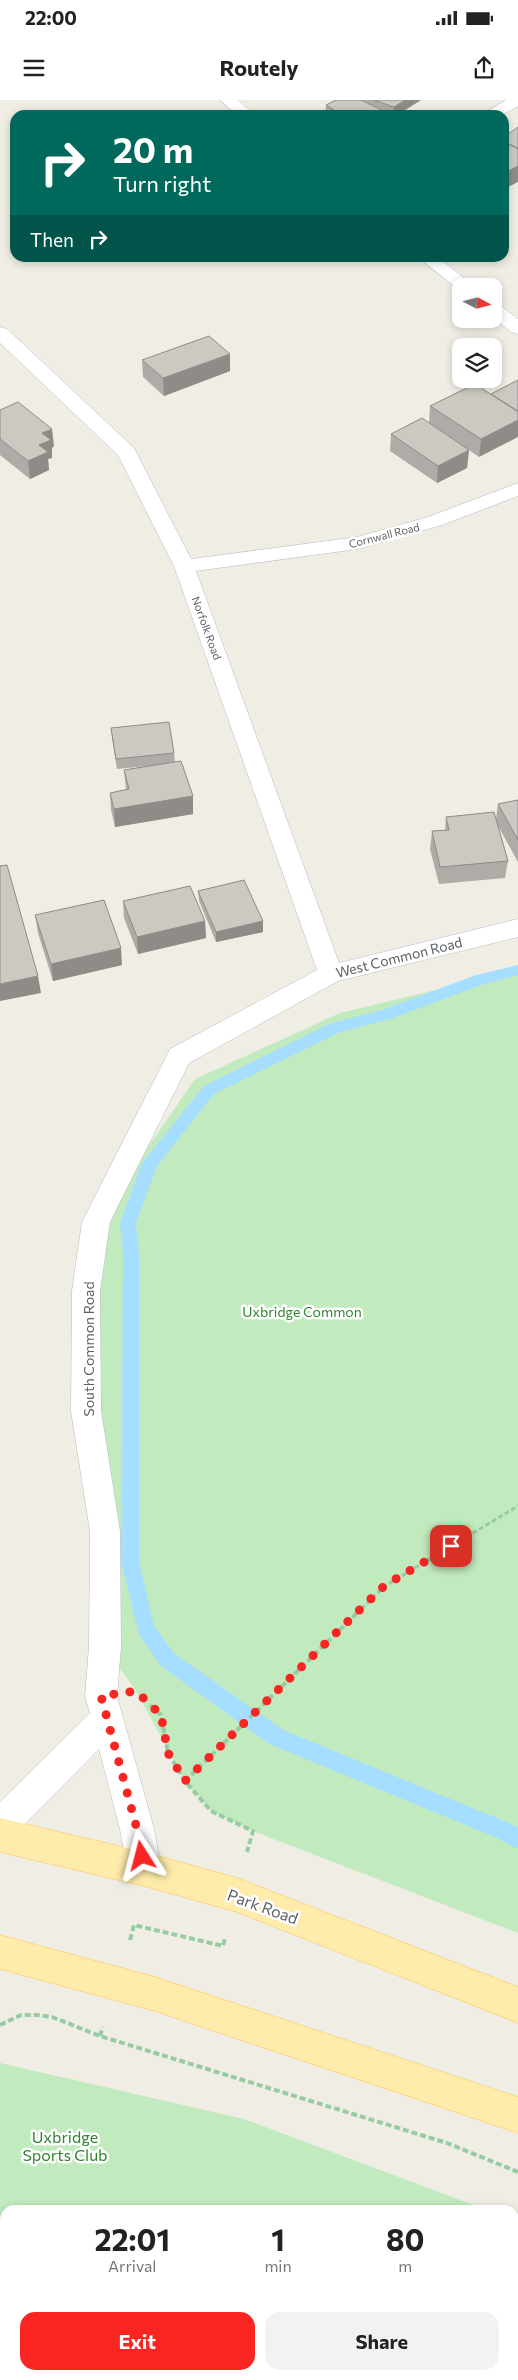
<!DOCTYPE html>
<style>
:root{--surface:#fff;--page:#f2f2f2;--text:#222;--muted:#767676;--accent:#f92522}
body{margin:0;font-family:Commissioner,sans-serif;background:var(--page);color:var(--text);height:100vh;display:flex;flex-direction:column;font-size:19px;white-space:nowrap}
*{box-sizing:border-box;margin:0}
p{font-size:16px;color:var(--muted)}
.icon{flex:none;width:28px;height:28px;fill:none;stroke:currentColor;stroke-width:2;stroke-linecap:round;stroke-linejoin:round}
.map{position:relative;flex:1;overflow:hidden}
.sheet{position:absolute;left:0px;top:2105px;width:519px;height:175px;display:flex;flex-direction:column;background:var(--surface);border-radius:15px 15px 0 0;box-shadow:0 2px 8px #0003}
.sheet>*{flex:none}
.hud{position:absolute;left:10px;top:10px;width:499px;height:152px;border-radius:15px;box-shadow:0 2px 8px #0003;background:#00695c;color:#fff;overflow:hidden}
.needle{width:32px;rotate:97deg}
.tools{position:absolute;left:452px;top:178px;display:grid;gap:10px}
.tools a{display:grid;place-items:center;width:50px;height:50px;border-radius:10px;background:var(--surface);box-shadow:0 2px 8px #0003;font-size:25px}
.pin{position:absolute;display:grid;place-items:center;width:42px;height:42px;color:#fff;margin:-21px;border-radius:10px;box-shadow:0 2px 8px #0006}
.me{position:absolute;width:55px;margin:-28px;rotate:351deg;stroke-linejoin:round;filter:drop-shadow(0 0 4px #0008)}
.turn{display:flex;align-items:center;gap:18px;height:105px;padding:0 20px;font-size:22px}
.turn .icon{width:65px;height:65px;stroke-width:2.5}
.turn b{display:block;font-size:35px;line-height:42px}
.then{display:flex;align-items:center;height:48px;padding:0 20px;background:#0003;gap:10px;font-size:19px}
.eta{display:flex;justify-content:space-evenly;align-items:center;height:85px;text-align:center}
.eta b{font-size:30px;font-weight:700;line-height:35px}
.button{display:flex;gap:10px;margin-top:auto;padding:10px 20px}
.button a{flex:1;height:58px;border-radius:15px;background:var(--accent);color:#fff;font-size:20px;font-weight:700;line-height:58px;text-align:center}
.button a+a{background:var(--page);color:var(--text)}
.status{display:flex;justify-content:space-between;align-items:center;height:35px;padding:0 25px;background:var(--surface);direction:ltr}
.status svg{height:14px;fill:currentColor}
header{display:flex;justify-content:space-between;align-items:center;height:65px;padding:0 20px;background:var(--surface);font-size:22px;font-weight:700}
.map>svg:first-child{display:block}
.green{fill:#c2eabf}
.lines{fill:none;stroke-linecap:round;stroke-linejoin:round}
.stream{fill:#a6deff;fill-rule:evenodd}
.minor-casing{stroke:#b7bbc0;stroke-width:1}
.major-casing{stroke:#fec250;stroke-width:1}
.path-far1{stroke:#97cca3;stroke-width:3;stroke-dasharray:5 2.5;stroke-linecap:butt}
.path{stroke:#97cca3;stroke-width:4;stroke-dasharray:6 3;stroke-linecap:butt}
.minor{fill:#fff;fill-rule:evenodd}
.major{fill:#ffecab;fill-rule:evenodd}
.wall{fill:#afaca7}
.shaded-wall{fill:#8f8c88}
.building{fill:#ccc8c2;stroke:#8f8c88}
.route{stroke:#f92522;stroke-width:9;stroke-dasharray:0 16.2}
.labels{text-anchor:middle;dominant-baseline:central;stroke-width:5;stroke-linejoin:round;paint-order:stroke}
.far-street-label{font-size:11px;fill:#5c6267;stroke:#fff}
.street-label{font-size:14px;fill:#5c6267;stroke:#fff}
.park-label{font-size:14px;fill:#2e852d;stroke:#fff}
.near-street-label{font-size:16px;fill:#5c6267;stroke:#fff}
.near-park-label{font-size:16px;fill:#2e852d;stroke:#fff}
</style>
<div class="status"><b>22:00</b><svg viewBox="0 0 49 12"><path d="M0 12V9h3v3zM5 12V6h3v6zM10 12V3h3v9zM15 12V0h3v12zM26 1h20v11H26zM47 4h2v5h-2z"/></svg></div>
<header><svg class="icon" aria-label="menu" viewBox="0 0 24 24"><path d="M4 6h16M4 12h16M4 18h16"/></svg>Routely<svg class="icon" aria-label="share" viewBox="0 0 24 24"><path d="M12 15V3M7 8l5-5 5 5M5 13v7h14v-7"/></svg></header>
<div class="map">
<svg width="518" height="2280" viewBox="0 0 518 2280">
<rect width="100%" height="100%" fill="#f0ede5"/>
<g class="green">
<polygon points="518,870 518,1833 253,1731 211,1711 185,1681 136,1591 105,1547 96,1122 195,979 340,913"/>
<polygon points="0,1963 244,2019 487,2110 5,2110 5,2275 514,2275 514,2120 518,2122 518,2280 0,2280"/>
</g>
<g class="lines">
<polygon class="stream" points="518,865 518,875 481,885 393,918 338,933 214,994 157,1066 136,1123 139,1154 139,1461 154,1526 175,1554 283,1630 509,1723 518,1728 518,1749 495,1737 269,1644 161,1566 139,1535 121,1461 123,1154 120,1123 142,1063 204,986 329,924 385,909 473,876"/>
<defs>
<g id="minor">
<polygon points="220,0 238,0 255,15 237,15"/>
<polygon points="506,0 518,0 518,6 502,15 481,15"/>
<polygon points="419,158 439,158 474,186 461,186 461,191 459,190"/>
<polygon points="494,203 500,205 518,219 518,234 511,232 494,218"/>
<polygon points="0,227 7,229 134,348 191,459 357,437 428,417 518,383 518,396 442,425 358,449 196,471 339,863 518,819 518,837 338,881 189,963 110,1122 100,1191 101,1311 120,1431 121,1547 117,1596 154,1729 161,1769 156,1781 144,1786 132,1781 127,1769 120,1729 99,1649 12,1737 0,1741 0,1702 90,1613 85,1596 89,1547 90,1431 71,1311 72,1191 82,1122 170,949 317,870 174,466 118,355 0,243"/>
</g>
<g id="major">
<polygon points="0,1718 144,1752 237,1778 518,1887 518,1923 237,1812 144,1786 0,1752"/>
<polygon points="0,1835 155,1877 518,1997 518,2033 155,1911 0,1869"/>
</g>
</defs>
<use href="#minor" class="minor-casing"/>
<use href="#major" class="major-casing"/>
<polyline class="path-far1" points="356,1514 385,1486 518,1406"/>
<g class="path">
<polyline points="150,1605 161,1615 168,1653 185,1681 211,1711 253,1731 247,1752"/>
<polyline points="185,1681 357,1513"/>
<polyline points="130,1840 134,1825 223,1846 225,1838"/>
<polyline points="0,1925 21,1915 37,1915 52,1917 100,1936 447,2043 518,2072"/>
<polyline points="100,1936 103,1927"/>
</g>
<use href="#minor" class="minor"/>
<use href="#major" class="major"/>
</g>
<g class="wall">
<polygon points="336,0 421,0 397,15 324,15 325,14 326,5"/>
<polygon points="142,260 230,271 164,296 143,277"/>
<polygon points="491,294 479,357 469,350 467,368 437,383 390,351 391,334 429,323 430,306"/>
<polygon points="0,310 54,346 52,348 52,358 48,359 49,370 30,379 0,355"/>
<polygon points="111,628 174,653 175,662 193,714 115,727 111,710 110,693 126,690 124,670 147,666 117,669 112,638"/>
<polygon points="518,700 518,762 498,726 508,761 505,778 439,784 430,749 432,731 445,730 446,717 496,719 498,704"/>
<polygon points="198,791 263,832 216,842 199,801"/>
<polygon points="123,801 205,821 206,838 138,854 124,818"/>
<polygon points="35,815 122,865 53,881 38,833"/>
</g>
<g class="shaded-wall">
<polygon points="405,0 421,0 397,15 393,15 394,7"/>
<polygon points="518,66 518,82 504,89 504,73"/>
<polygon points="230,254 230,271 164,296 163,278"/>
<polygon points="518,320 518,337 479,357 481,339"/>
<polygon points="52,329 54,346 52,348 52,358 48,359 49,370 30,379 28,361 39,345 42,333"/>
<polygon points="469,350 467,368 437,383 438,366"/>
<polygon points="193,696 193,714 115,727 114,709"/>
<polygon points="205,821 206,838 138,854 137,837"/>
<polygon points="263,821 263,832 216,842 216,832"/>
<polygon points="121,848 122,865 53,881 51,864"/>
<polygon points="38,876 41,893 0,901 0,884"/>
</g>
<g class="building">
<polygon points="336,0 361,0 388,13 384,15 324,15 334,10 326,5"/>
<polygon points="374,0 405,0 394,7"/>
<polygon points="518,27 518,48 504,42 504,37"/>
<polygon points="504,42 518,49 518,66 504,73"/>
<polygon points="209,236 230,254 163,278 142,260"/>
<polygon points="518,280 518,311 491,294"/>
<polygon points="475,284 518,312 518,320 481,339 430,306"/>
<polygon points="18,302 52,329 42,333 51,340 39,345 48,352 28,361 0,339 0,310"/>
<polygon points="422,318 469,350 438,366 391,334"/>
<polygon points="169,622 174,653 116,659 111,628"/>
<polygon points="181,661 193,696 114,709 110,693 129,689 124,670"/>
<polygon points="518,700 518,740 498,704"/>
<polygon points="494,712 508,761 440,767 432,731 449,730 446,717"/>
<polygon points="7,765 38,876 0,884 0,766"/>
<polygon points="244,780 263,821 216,832 198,791"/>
<polygon points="190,786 205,821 137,837 123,801"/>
<polygon points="104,800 121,848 51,864 35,815"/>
</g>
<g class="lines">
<polyline class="route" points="142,1756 137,1729 101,1596 136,1591 161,1615 168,1653 185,1681 384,1486 451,1446"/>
</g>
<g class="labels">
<g class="far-street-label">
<text transform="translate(384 435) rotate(-14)">Cornwall Road</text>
<text transform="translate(207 528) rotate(70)">Norfolk Road</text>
</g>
<g class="street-label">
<text transform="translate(399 857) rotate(-14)">West Common Road</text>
<text transform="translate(88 1249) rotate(-90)">South Common Road</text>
</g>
<g class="park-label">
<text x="302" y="1211">Uxbridge Common</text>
</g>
<g class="near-street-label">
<text transform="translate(263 1806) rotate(20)">Park Road</text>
</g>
<g class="near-park-label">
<text x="65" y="2036">Uxbridge<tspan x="65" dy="18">Sports Club</tspan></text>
</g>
</g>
</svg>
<div class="tools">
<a><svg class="needle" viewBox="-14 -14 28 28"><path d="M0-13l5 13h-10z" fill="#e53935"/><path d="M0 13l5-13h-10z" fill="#767676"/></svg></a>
<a><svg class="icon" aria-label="layers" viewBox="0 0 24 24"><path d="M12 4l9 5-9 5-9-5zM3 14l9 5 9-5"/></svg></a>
</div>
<div class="pin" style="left:451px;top:1446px;background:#d93025"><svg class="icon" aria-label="arrive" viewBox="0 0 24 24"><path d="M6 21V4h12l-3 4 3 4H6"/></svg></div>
<svg class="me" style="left:142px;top:1756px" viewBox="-20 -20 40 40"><path d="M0-17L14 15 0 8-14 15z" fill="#f92522" stroke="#fff" stroke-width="4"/></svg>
<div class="hud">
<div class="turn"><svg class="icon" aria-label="right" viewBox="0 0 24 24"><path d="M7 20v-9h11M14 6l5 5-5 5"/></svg><div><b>20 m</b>Turn right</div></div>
<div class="then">Then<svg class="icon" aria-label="right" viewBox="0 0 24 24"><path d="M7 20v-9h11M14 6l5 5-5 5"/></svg></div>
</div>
<section class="sheet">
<div class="eta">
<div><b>22:01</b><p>Arrival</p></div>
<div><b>1</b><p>min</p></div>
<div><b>80</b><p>m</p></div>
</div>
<div class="button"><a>Exit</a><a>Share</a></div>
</section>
</div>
